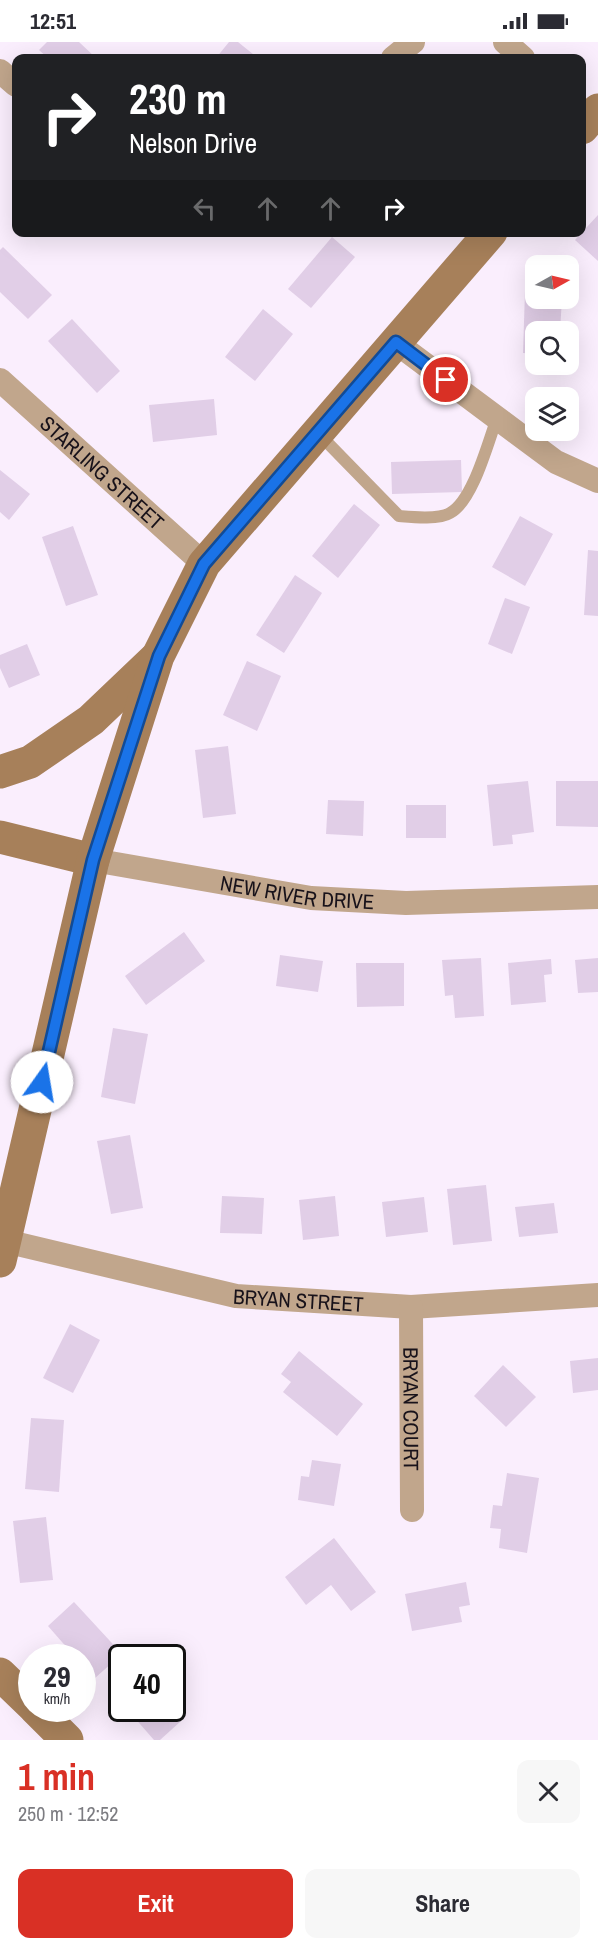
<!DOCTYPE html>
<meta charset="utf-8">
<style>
:root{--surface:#fff;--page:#f7f7f7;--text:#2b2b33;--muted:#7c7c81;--accent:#d93025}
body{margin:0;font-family:"Archivo Narrow",sans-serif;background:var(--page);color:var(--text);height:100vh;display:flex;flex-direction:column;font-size:22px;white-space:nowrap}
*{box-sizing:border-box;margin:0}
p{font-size:20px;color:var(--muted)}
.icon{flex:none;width:33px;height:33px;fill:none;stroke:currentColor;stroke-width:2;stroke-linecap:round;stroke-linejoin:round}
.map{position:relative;height:1698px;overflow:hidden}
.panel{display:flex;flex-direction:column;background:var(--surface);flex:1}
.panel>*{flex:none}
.hud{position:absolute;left:12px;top:12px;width:574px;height:183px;border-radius:12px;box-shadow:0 6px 24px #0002;background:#202124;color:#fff;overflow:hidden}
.needle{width:39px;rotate:82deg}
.fabs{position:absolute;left:525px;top:213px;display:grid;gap:12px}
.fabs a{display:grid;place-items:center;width:54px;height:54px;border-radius:12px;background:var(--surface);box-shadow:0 6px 24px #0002;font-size:30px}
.speed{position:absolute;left:18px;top:1602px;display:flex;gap:12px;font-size:30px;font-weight:700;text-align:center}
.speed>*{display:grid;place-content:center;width:78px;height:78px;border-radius:50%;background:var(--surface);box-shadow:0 6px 24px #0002;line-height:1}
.speed small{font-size:15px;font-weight:400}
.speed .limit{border:3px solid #111;border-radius:9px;background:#fff;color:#111}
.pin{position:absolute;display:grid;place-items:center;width:51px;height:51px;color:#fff;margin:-26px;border:3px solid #fff;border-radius:50%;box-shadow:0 2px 6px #0007}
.me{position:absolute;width:66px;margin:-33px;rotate:13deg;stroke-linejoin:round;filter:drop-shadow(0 0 4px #0008)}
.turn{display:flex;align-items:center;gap:21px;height:126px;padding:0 18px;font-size:27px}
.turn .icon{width:78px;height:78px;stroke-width:2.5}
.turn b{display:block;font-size:42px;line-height:51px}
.lanes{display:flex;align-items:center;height:57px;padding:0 18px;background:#0003;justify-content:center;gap:30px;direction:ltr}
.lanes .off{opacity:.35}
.round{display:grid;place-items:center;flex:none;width:63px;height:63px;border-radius:12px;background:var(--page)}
.headline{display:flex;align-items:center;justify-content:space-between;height:102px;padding:0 18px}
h1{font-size:36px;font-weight:700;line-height:45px;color:var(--accent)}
.action{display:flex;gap:12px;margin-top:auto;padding:12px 18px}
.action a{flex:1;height:69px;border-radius:12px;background:var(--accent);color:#fff;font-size:24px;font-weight:700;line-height:69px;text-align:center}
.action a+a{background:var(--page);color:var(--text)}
.status{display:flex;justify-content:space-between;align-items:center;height:42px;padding:0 30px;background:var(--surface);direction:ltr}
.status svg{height:16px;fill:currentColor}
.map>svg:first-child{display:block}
.building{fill:#e1cee7}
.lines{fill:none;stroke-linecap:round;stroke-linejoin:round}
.lane{stroke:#c1a68c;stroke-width:12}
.street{stroke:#c1a68c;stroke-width:24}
.secondary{stroke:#a7805a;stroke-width:33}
.route-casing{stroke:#114b97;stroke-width:15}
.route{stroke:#1a73e8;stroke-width:10}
.labels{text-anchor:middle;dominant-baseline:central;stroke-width:4.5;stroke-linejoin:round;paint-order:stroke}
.street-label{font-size:21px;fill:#18121a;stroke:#fff}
</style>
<div class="status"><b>12:51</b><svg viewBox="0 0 49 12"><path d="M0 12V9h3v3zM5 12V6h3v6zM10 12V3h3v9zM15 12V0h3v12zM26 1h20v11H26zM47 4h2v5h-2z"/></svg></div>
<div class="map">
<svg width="598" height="1698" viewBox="0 0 598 1698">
<rect width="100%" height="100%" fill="#faeefd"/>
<g class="building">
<polygon points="47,0 79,0 96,16 48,16 39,8"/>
<polygon points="229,0 238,0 258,16 216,16"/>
<polygon points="598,173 598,219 575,198"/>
<polygon points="332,195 355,215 311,266 288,247"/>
<polygon points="3,205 52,253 28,277 0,250 0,208"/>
<polygon points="525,249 536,249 536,256 562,256 560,290 536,290 536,312 523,311"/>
<polygon points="263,267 293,292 255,339 225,315"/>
<polygon points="72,277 120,329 97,351 48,299"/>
<polygon points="214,357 217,393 153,400 149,363"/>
<polygon points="461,418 462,450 392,452 391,420"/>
<polygon points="0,428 30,452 9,478 0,470"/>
<polygon points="354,462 380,483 338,536 312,514"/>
<polygon points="520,474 553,492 525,544 492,525"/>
<polygon points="73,484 98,553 66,564 42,495"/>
<polygon points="588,508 598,509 598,574 584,573"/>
<polygon points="295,533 322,551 284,611 256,593"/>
<polygon points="505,556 530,565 512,612 488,602"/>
<polygon points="27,602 40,633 9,646 0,626 0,613"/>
<polygon points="247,619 281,634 257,689 223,673"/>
<polygon points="228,704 236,772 203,776 195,708"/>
<polygon points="528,739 534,790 512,793 513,802 493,804 487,743"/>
<polygon points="556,739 598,739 598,785 556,784"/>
<polygon points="328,758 364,759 363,794 326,792"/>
<rect x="406" y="763" width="40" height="33"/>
<polygon points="184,890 205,919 146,963 125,934"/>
<polygon points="280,913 323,919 318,950 276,944"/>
<polygon points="481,916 484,974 455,976 453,953 445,954 442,918"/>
<polygon points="598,916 598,950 578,951 575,918"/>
<polygon points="551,917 552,932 544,933 546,960 511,963 508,921"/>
<polygon points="356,921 404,921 404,964 357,965"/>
<polygon points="113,986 148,992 135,1062 101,1055"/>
<polygon points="130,1093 143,1166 111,1172 97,1099"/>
<polygon points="486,1143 492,1199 453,1203 447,1147"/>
<polygon points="222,1154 264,1156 262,1192 220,1191"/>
<polygon points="335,1154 339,1194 303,1198 299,1158"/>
<polygon points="424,1155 428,1190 386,1195 382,1160"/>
<polygon points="554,1161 558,1191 519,1195 515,1165"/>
<polygon points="70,1282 100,1298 73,1351 43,1336"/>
<polygon points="299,1309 363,1362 337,1394 283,1350 291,1340 281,1332"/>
<polygon points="598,1316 598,1348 573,1351 570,1319"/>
<polygon points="503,1323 536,1355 506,1385 474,1354"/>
<polygon points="31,1376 64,1378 59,1450 25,1447"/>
<polygon points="312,1418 341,1422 334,1464 298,1458 301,1434 309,1435"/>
<polygon points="507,1431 539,1436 527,1511 499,1506 501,1487 490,1486 493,1463 502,1464"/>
<polygon points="46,1475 53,1538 20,1541 13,1479"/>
<polygon points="334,1496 376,1550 351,1569 331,1543 306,1563 285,1535"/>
<polygon points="466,1540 470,1563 459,1565 462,1580 412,1589 405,1552"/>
<polygon points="74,1560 122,1612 95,1636 82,1622 82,1616 76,1616 48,1584"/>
<polygon points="122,1641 122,1661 111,1650"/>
<polygon points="126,1666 170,1666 181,1679 160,1698 154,1698"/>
</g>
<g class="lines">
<path class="lane" d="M319 392 399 474C411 475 439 478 450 471 473 459 488 400 497 376"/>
<g class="street">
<polyline points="505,0 523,16"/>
<polyline points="393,16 413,0"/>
<polyline points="0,29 16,43"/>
<polyline points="395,300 556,420 598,439"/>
<path id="s1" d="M0 338 204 522"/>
<path id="s2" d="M93 818 311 856 406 861 598 855"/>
<path id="s3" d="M5 1199 236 1254 411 1265 598 1253"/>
<path id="s4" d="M411 1265 412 1468"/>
</g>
<g class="secondary">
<polyline points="582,86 598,68"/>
<polyline points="0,730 30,720 91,678 155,617"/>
<polyline points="0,795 93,818"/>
<polyline points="0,1219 93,818 158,614 204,522 491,190"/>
<polyline points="0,1632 32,1663"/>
<polyline points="35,1666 67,1698"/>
</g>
</g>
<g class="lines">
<defs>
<polyline id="route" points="42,1040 93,818 159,614 204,522 396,300 446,338"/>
</defs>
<use href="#route" class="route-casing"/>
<use href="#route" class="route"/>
</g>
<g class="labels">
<g class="street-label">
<text stroke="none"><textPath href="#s1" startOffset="138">STARLING STREET</textPath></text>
<text stroke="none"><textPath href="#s2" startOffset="207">NEW RIVER DRIVE</textPath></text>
<text stroke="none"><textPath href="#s3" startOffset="300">BRYAN STREET</textPath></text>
<text stroke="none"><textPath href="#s4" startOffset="102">BRYAN COURT</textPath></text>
</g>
</g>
</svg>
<div class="fabs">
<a><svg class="needle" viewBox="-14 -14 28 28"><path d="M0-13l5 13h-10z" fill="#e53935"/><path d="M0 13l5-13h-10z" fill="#7c7c81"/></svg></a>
<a><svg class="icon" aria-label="search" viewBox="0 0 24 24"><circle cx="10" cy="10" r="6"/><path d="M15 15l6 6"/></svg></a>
<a><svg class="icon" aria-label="layers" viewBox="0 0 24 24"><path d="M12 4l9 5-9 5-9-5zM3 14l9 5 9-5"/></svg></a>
</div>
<div class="speed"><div>29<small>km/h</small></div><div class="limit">40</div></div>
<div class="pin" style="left:446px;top:338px;background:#d93025"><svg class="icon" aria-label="arrive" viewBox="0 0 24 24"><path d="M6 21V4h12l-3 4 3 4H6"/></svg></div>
<svg class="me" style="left:42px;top:1040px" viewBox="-20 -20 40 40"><circle r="19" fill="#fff"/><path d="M0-13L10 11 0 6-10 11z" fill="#1a73e8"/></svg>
<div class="hud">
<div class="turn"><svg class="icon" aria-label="right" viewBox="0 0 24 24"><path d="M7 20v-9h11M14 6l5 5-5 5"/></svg><div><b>230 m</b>Nelson Drive</div></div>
<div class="lanes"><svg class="icon off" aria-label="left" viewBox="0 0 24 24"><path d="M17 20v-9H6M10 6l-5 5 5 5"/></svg><svg class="icon off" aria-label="ahead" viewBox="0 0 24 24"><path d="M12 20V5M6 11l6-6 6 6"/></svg><svg class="icon off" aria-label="ahead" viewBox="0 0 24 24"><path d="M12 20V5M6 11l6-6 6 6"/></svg><svg class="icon" aria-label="right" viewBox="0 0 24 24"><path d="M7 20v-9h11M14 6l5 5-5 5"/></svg></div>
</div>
</div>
<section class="panel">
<div class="headline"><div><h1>1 min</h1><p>250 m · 12:52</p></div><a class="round"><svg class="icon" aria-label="close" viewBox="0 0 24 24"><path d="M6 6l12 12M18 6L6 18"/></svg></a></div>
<div class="action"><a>Exit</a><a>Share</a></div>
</section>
